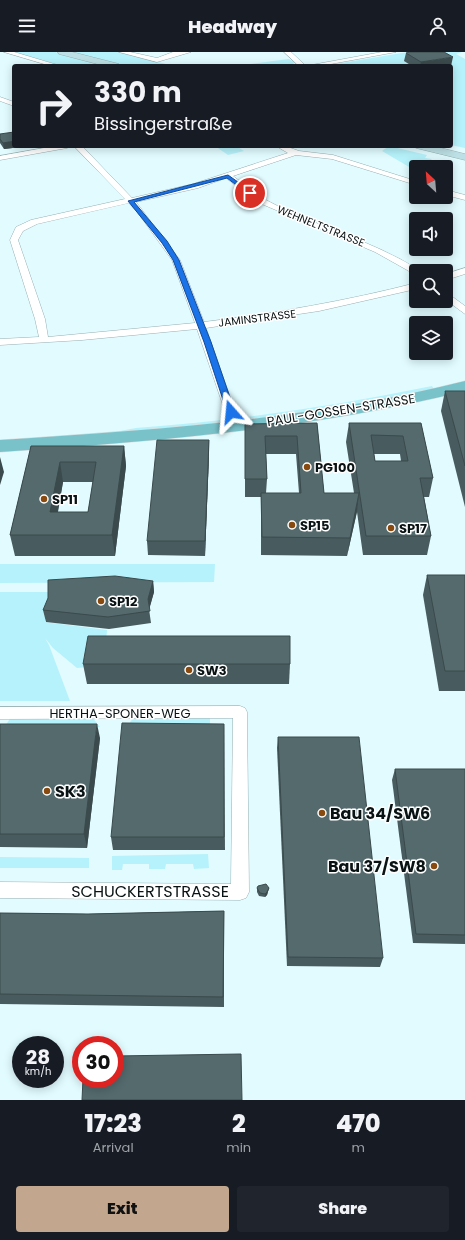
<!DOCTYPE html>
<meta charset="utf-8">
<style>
:root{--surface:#171b24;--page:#20242c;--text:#f1f3f6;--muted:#9ea1a6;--accent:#c2a78e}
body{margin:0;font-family:Poppins,sans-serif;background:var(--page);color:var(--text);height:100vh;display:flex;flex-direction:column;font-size:15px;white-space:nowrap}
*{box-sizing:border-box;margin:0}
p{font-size:13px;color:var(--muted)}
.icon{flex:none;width:22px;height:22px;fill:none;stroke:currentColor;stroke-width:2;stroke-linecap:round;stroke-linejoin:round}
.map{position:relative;height:1048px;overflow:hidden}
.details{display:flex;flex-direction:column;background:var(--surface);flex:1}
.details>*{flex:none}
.top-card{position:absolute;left:12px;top:12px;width:441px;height:84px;border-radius:4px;box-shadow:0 2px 10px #0003;background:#171b24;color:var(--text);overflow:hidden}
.needle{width:26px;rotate:334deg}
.buttons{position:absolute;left:409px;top:108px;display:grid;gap:8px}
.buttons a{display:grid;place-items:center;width:44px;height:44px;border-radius:4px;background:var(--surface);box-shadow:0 2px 10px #0003;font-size:20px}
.speed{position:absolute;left:12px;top:984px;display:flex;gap:8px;font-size:20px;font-weight:700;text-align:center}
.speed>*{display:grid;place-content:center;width:52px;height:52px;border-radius:50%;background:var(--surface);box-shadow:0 2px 10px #0003;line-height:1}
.speed small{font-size:10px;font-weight:400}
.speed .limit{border:6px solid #d22;background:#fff;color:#111}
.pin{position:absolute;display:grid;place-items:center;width:34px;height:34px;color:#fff;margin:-17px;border:2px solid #fff;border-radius:50%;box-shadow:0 1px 4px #0007}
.me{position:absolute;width:44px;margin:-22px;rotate:342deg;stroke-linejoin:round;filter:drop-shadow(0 0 3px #0008)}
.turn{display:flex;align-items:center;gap:14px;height:84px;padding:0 16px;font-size:18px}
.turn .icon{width:52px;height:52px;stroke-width:2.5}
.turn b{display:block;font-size:28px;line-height:34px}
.eta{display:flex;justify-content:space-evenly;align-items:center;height:68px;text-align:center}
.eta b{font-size:24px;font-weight:800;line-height:28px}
.primary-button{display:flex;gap:8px;margin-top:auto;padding:8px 16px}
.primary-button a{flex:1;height:46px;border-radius:4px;background:var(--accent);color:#111;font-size:16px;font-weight:800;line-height:46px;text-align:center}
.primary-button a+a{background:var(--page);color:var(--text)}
header{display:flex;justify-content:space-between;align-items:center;height:52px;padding:0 16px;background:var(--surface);font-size:18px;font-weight:800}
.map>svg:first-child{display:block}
.green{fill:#b6f2fb}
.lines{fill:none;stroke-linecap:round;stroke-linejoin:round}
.street-casing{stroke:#98b0b3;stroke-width:1}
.secondary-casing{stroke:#98b0b3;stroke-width:1}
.primary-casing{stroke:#dddede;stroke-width:1}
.street{fill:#fff;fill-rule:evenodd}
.secondary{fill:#bce0e5;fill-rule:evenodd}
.primary{fill:#79c2ca;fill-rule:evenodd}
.wall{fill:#485b5e;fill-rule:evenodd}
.shaded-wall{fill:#3b4a4c}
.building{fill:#546a6d;stroke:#3b4a4c;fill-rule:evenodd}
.route{fill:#1a73e8;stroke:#114b97}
.poi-dot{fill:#884a0e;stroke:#fff;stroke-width:1.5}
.labels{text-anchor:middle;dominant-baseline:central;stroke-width:3;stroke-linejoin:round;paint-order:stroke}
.far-street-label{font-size:11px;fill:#0a1314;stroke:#fff}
.street-label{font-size:13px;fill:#0a1314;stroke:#fff}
.poi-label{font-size:13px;font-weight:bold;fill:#0a1314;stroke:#fff;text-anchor:start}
.near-poi-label{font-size:16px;font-weight:bold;fill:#0a1314;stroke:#fff;text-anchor:start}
.near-street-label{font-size:16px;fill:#0a1314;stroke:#fff}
</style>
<header><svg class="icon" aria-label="menu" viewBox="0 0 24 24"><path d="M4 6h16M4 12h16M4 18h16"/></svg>Headway<svg class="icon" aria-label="person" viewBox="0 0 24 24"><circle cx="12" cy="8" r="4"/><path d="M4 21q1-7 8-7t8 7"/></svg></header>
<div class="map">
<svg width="465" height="1048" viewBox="0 0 465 1048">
<rect width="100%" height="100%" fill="#e1fbff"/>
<g class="green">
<polygon points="12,0 55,0 108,14 63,14"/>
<polygon points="69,0 118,0 174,14 122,14"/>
<polygon points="408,0 462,0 456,2 465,7 465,96 451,93 451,14 323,14"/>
<polygon points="289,7 294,10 293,14 234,14"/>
<polygon points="215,94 236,94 244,99 228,103"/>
<polygon points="389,94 427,103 425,106 432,107 423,115 416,115 416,119 382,99"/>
<path d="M432 334 434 337C324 359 215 375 103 382 87 383 40 389 28 386L120 379 136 376C236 369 334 354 432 334Z"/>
<polygon points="0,512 215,512 214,530 0,531"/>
<polygon points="0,540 49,540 45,570 107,578 105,602 88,615 77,616 53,596 45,586 49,593 70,649 0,649"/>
<polygon points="135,663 210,663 210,675 127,675"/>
<polygon points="91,664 100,675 4,676 11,665"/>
<polygon points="208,802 209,816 194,817 193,812 166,812 165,817 149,817 149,812 123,812 122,818 112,818 112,804"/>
<polygon points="0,805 89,806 89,816 0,816"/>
</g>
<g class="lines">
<defs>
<g id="street">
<polygon points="4,0 14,0 61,14 51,14"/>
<polygon points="119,0 130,0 157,6 173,0 191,0 157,10"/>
<polygon points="284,0 291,0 306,14 382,0 396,0 320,14 299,14"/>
<polygon points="0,45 14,50 14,54 0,49"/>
<polygon points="55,94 71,94 67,96 0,108 0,104"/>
<path d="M74 94H82L132 146 193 132 288 101 276 94H285L299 99 333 103 416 129V133L332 107 296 103 233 124C243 131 252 140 262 146 313 174 370 187 419 218L416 219V223L375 200 257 150 226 126 198 136 136 150 180 208 204 270C276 261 346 249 416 231V237L319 259 206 276 237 365 232 368 227 365 197 277 82 288 0 293V287L39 285 35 267 10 188 16 175 31 168 125 147ZM129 151 138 161 172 208 195 271 48 285 45 267 18 188 23 179 37 172Z"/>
<polygon points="446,138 465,143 465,148 446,143"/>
<polygon points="465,216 465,222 446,228 446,222"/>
<polygon points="446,240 465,254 465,262 446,248"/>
<polygon points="240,654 245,656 247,660 249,840 246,846 240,848 0,846 0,830 231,832 233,666 0,667 0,655"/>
</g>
<g id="secondary">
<polygon points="58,0 72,0 119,12 121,14 105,14 59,2"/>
<polygon points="415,94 433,94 465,102 465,108 416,96"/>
</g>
<path id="primary" d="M465 329V339C313 377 156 389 0 400V388C156 378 313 367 465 329Z"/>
</defs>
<use href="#street" class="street-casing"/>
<use href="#secondary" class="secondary-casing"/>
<use href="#primary" class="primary-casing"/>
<use href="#street" class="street"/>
<use href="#secondary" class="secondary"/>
<use href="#primary" class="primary"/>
</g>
<g class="wall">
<polygon points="406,1 451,14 412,14 404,9"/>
<polygon points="0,82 14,94 21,94 21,95 4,97 0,91"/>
<polygon points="445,339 465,339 465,455 441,359"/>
<path d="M317 371 324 441H354L346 390 349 371H421L433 426 429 445H424L431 484 427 503H363L357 460 347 504 261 503V445H245V372ZM266 402H296L299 441H266L267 427ZM374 402H400L401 409H375Z"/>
<polygon points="209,388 209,403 205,504 148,503 147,489"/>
<path d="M31 394H124L126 414 115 504H15L10 483ZM63 430H93L88 460H58Z"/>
<polygon points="427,523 465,523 465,639 439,639 423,543"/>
<polygon points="153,529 154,540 149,557 151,571 109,577 46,570 43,558"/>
<polygon points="83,612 290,612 289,632 87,632"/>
<polygon points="0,672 100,686 87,796 0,795"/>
<polygon points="224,672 225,798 113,798 111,785"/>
<polygon points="278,685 383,906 380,915 287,914 277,696"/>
<polygon points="395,717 465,717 465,892 413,891 392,728"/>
<polygon points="257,836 269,836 267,843 265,845 259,844 257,840"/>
<polygon points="224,859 224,955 0,952 0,861 88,862"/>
</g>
<g class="shaded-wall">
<polygon points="453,5 451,14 420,14 421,10"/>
<polygon points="14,89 14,94 21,94 21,95 4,97 3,91"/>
<polygon points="209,388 209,403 205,504 205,489"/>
<polygon points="124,394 126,414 115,504 112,483"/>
<polygon points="0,405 4,420 0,433"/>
<polygon points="60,410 63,430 54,480 50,460"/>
<polygon points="359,441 357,459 347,504 350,486"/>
<polygon points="153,529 154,540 149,558 148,547"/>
<polygon points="97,672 100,686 87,796 84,782"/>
<polygon points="269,836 267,843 265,845 265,842"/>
</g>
<g class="building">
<polygon points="410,0 444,0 453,5 421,10 406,1"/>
<polygon points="14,80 14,89 3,91 0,87 0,82"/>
<polygon points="445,339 465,339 465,414"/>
<polygon points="317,371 324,441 359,441 350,486 262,485 261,441 301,441 297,384 265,384 267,427 245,427 245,372"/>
<path d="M349 371H421L433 426H420L431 484H366ZM371 383 403 384 408 409H375Z"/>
<polygon points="157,388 209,388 205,489 147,489"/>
<path d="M31 394H124L112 483H10ZM60 410H96L88 460H50Z"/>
<polygon points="427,523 465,523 465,619 445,619"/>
<polygon points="115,524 153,529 148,547 150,559 108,565 43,558 48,546 48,528"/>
<polygon points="88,584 290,584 290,612 83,612"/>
<polygon points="122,671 224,672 224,785 111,785"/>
<polygon points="0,672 97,672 84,782 0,782"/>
<polygon points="278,685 359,685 383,906 288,905"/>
<polygon points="395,717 465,717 465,883 416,882"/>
<polygon points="266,832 269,836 267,840 265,842 260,841 257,836 258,834"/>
<polygon points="224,859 223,945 0,942 0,861 88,862"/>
<polygon points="241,1002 242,1048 82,1048 83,1027 115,1027 115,1004"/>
</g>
<polygon class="route" points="228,123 252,140 252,142 248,142 227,126 134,150 167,189 179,208 211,290 235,360 231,363 227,360 204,290 173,208 162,191 128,149"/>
<g class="poi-dot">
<circle cx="307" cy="415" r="4"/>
<circle cx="44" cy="447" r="4"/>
<circle cx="292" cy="473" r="4"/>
<circle cx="391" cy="476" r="4"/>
<circle cx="101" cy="549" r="4"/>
<circle cx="189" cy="618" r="4"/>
<circle cx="47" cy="739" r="4"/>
<circle cx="322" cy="761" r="4"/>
<circle cx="434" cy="814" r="4"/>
</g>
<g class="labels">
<g class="far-street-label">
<text transform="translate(321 174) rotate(22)">WEHNELTSTRASSE</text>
<text transform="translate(257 266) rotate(-7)">JAMINSTRASSE</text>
</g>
<g class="street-label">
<text transform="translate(341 358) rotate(-9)">PAUL-GOSSEN-STRASSE</text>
<text x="120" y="661">HERTHA-SPONER-WEG</text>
</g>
<g class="poi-label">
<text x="315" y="415">PG100</text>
<text x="52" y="447">SP11</text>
<text x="300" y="473">SP15</text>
<text x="399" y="476">SP17</text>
<text x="109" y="549">SP12</text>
<text x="197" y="618">SW3</text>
</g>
<g class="near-poi-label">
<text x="55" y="739">SK3</text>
<text x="330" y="761">Bau 34/SW6</text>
<text x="426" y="814" text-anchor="end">Bau 37/SW8</text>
</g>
<g class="near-street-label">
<text x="150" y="839">SCHUCKERTSTRASSE</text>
</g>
</g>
</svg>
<div class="buttons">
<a><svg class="needle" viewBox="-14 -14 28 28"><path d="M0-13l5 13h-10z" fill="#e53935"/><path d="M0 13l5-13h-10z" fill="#9ea1a6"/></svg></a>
<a><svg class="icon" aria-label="sound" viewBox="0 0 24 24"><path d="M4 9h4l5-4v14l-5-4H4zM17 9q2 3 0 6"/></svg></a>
<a><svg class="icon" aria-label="search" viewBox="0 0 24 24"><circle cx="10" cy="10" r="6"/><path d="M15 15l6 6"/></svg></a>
<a><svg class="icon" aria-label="layers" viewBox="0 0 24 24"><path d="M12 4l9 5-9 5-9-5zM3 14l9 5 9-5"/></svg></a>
</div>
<div class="speed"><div>28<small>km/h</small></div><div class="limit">30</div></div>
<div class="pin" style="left:250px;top:141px;background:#d93025"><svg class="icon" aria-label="arrive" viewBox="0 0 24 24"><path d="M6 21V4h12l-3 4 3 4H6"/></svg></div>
<svg class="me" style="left:231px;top:360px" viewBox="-20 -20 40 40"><path d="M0-17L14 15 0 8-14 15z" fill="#1a73e8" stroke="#fff" stroke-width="4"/></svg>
<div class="top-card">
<div class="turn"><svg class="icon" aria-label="right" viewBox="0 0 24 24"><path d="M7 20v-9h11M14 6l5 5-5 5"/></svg><div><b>330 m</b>Bissingerstraße</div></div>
</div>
</div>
<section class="details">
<div class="eta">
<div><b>17:23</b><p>Arrival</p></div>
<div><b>2</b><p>min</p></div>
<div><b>470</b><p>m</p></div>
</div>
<div class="primary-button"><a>Exit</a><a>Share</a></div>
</section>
